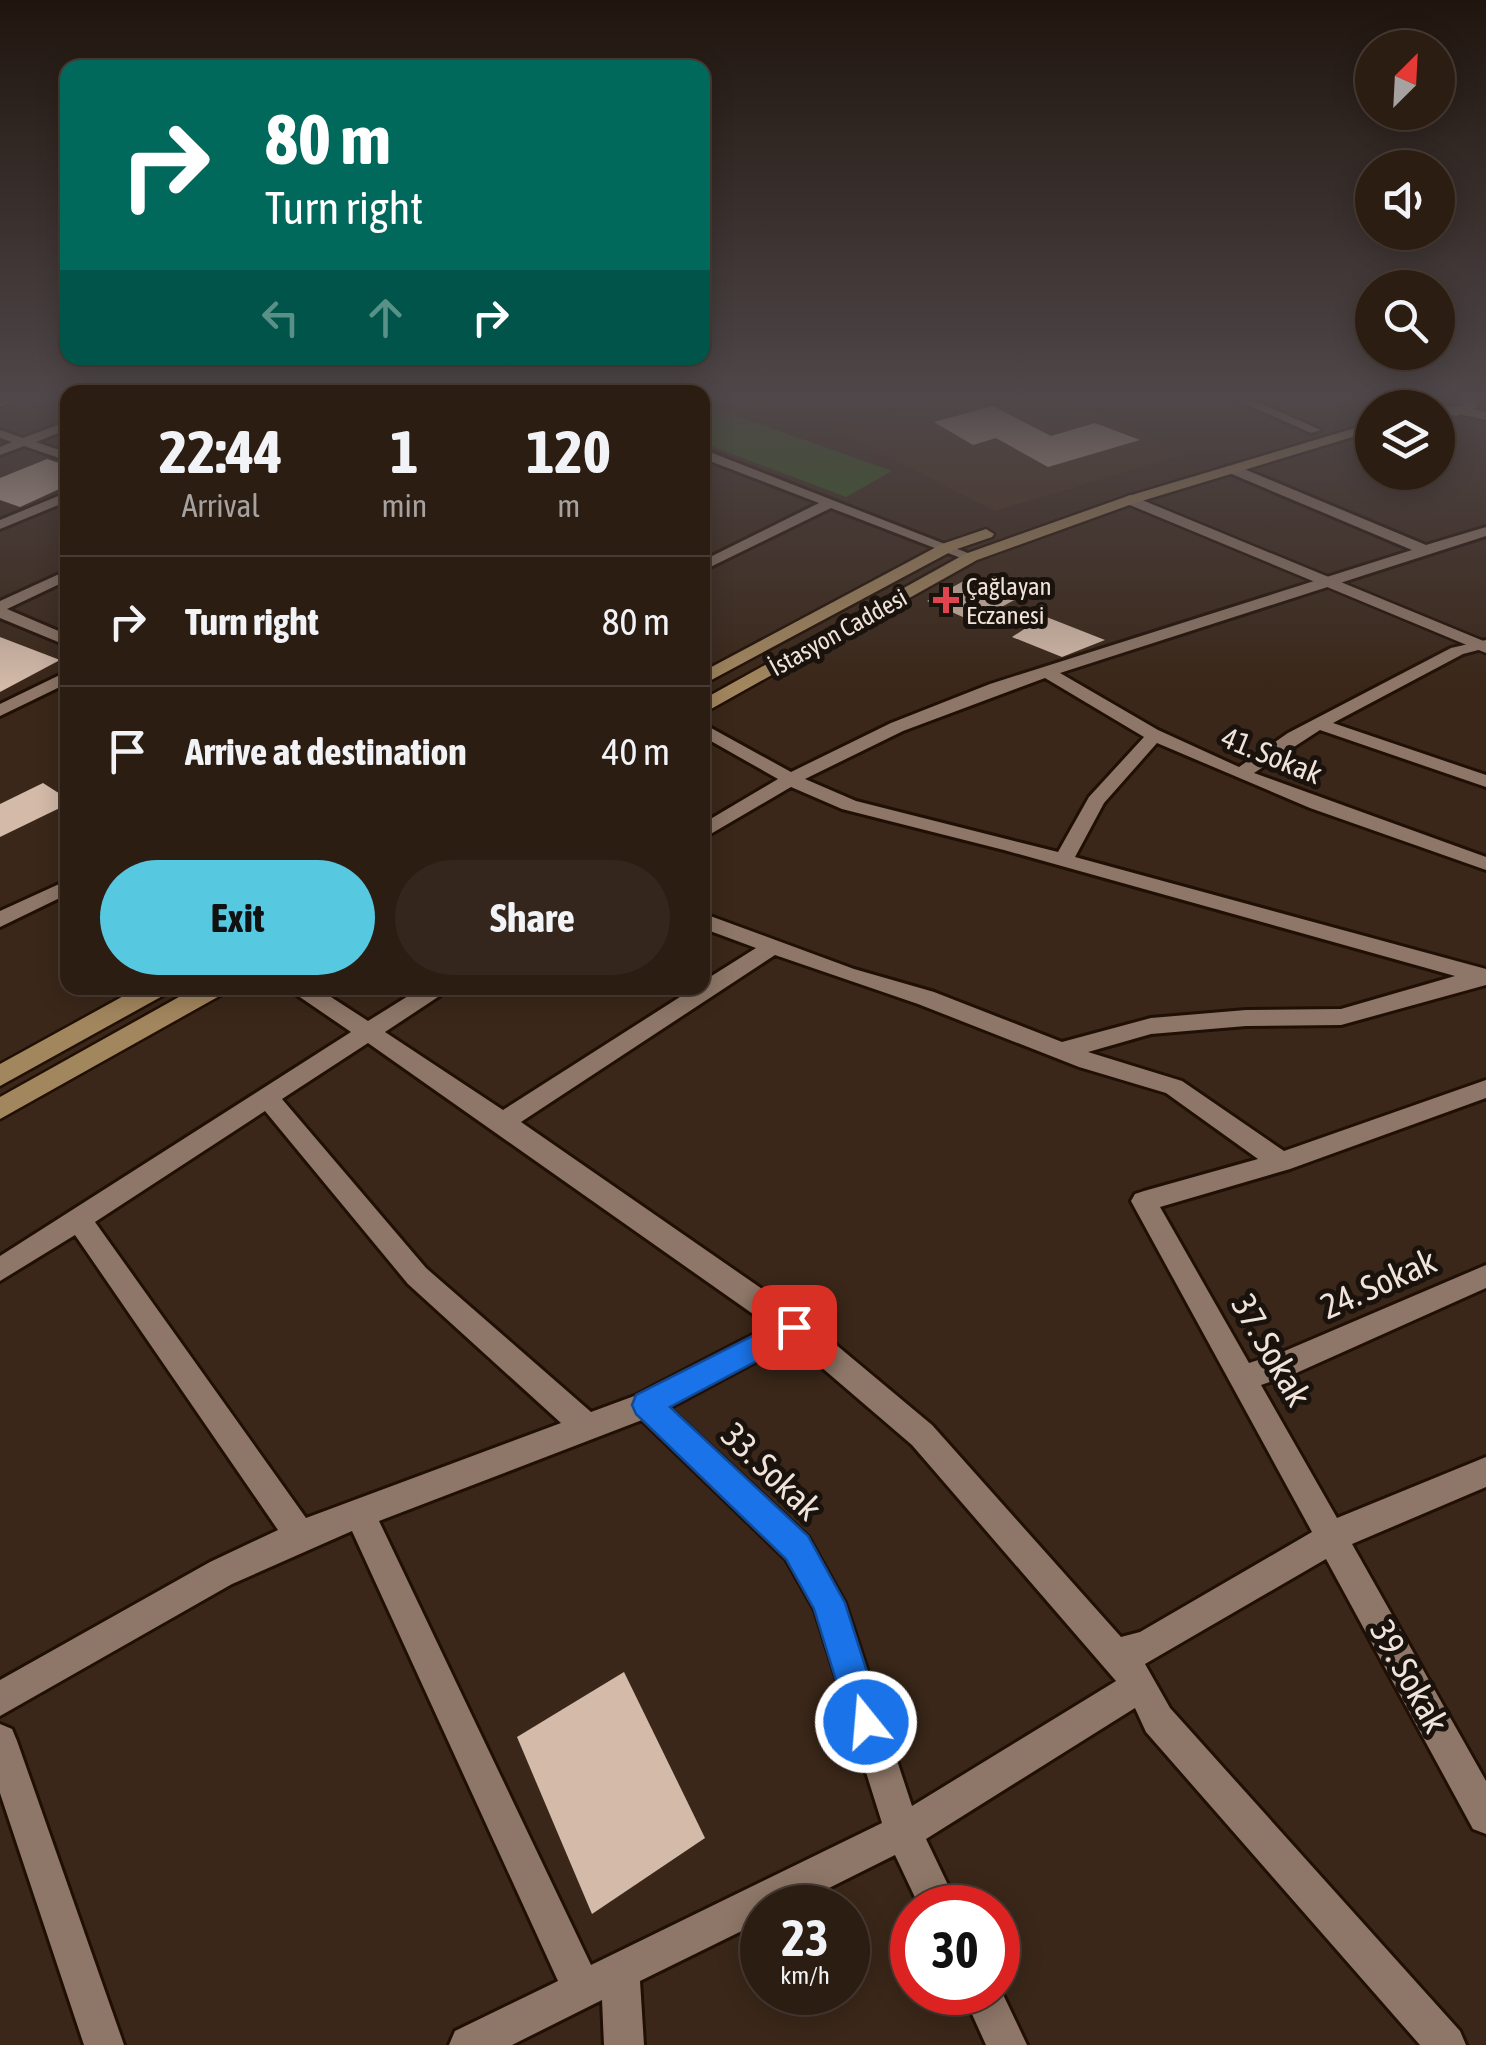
<!DOCTYPE html>
<meta charset="utf-8">
<style>
:root{--surface:#2c1d13;--page:#34261c;--text:#f1f3f6;--muted:#a6a2a0;--line:#483b33;--accent:#56c9e1}
body{margin:0;font-family:"Asap Condensed",sans-serif;background:var(--page);color:var(--text);height:100vh;display:flex;flex-direction:column;font-size:38px;white-space:nowrap}
*{box-sizing:border-box;margin:0}
p{font-size:32px;color:var(--muted)}
.icon{flex:none;width:55px;height:55px;fill:none;stroke:currentColor;stroke-width:2;stroke-linecap:round;stroke-linejoin:round}
.map{position:relative;flex:1;overflow:hidden}
.sheet{position:absolute;left:60px;top:385px;width:650px;height:610px;display:flex;flex-direction:column;background:var(--surface);border-radius:20px;box-shadow:0 5px 25px #0003,0 0 0 2px var(--line)}
.sheet>*{flex:none}
.banner{position:absolute;left:60px;top:60px;width:650px;height:305px;border-radius:20px;box-shadow:0 5px 25px #0003,0 0 0 2px var(--line);background:#00695c;color:#fff;overflow:hidden}
.needle{width:65px;rotate:24deg}
.controls{position:absolute;left:1355px;top:30px;display:grid;gap:20px}
.controls a{display:grid;place-items:center;width:100px;height:100px;border-radius:50%;background:var(--surface);box-shadow:0 5px 25px #0003,0 0 0 2px var(--line);font-size:50px}
.speed{position:absolute;left:740px;top:1885px;display:flex;gap:20px;font-size:50px;font-weight:700;text-align:center}
.speed>*{display:grid;place-content:center;width:130px;height:130px;border-radius:50%;background:var(--surface);box-shadow:0 5px 25px #0003,0 0 0 2px var(--line);line-height:1}
.speed small{font-size:25px;font-weight:400}
.speed .limit{border:15px solid #d22;background:#fff;color:#111}
.pin{position:absolute;display:grid;place-items:center;width:85px;height:85px;color:#fff;margin:-42px;border-radius:20px;box-shadow:0 5px 15px #0006}
.me{position:absolute;width:110px;margin:-55px;rotate:343deg;stroke-linejoin:round;filter:drop-shadow(0 0 8px #0008)}
.turn{display:flex;align-items:center;gap:35px;height:210px;padding:0 40px;font-size:45px}
.turn .icon{width:130px;height:130px;stroke-width:2.5}
.turn b{display:block;font-size:70px;line-height:85px}
.lanes{display:flex;align-items:center;height:95px;padding:0 40px;background:#0003;justify-content:center;gap:50px;direction:ltr}
.lanes .off{opacity:.35}
.eta{display:flex;justify-content:space-evenly;align-items:center;height:170px;text-align:center}
.eta b{font-size:60px;font-weight:700;line-height:70px}
.action{display:flex;gap:20px;margin-top:auto;padding:20px 40px}
.action a{flex:1;height:115px;border-radius:60px;background:var(--accent);color:#111;font-size:40px;font-weight:700;line-height:115px;text-align:center}
.action a+a{background:var(--page);color:var(--text)}
ul{padding:0;list-style:none}
li{display:flex;align-items:center;gap:30px;height:130px;padding:0 40px;border-top:2px solid var(--line)}
li div{flex:1}
li b{display:block;font-size:38px}
li em{font-style:normal}
.map>svg:first-child{display:block}
.built{fill:#472e1c}
.green{fill:#2e5e1a}
.building{fill:#d3baa9}
.lines{fill:none;stroke-linecap:round;stroke-linejoin:round}
.minor-casing{stroke:#200f04;stroke-width:6}
.tertiary-casing{stroke:#200f04;stroke-width:5}
.secondary-casing{stroke:#200f04;stroke-width:5}
.trunk-casing{stroke:#200f04;stroke-width:4}
.minor{fill:#8e7768;fill-rule:evenodd}
.tertiary{fill:#8e7768;fill-rule:evenodd}
.secondary{fill:#a2865e;fill-rule:evenodd}
.trunk{fill:#c39f4e;fill-rule:evenodd}
.route{fill:#1a73e8;stroke:#114b97;stroke-width:2.5}
.health-dot{fill:#e0444e;stroke:#1a120c;stroke-width:4}
.labels{text-anchor:middle;dominant-baseline:central;stroke-width:10;stroke-linejoin:round;paint-order:stroke}
.far-poi-label{font-size:25px;fill:#f0e3da;stroke:#1a120c;text-anchor:start}
.far-street-label{font-size:25px;fill:#f0e3da;stroke:#1a120c}
.street-label{font-size:30px;fill:#f0e3da;stroke:#1a120c}
.near-street-label{font-size:35px;fill:#f0e3da;stroke:#1a120c}
</style>
<div class="map">
<svg width="1486" height="2045" viewBox="0 0 1486 2045">
<rect width="100%" height="100%" fill="#3a2719"/>
<polygon class="built" points="932,401 1069,401 1185,454 995,511 834,429"/>
<polygon class="green" points="702,404 703,404 892,471 846,497 703,443"/>
<g class="building">
<polygon points="993,406 1051,436 1095,423 1140,440 1048,467 996,438 973,445 934,422"/>
<polygon points="47,459 68,466 68,485 20,507 0,500 0,478"/>
<polygon points="971,577 1018,598 974,622 927,601"/>
<polygon points="1044,616 1105,640 1062,657 1012,637"/>
<polygon points="0,637 60,660 0,692"/>
<polygon points="43,783 68,799 68,804 0,837 0,804"/>
<polygon points="624,1672 705,1838 592,1914 517,1737"/>
</g>
<g class="lines">
<defs>
<g id="minor">
<polygon points="1239,401 1255,401 1321,430 1311,433"/>
<polygon points="68,421 68,429 36,442 68,453 68,461 24,446 0,455 0,447 12,442 0,438 0,430 23,438"/>
<polygon points="702,449 978,557 966,560 831,508 702,571 702,561 819,503 702,458"/>
<path d="M1227 466H1237L1426 545 1486 527V536L1060 673 1158 730 1239 767 1288 733 1451 648 1486 640V648L1463 654 1333 723 1486 775V787L1320 730 1254 773 1486 857V870L1310 808 1157 743 1104 803 1075 857 1486 969V985L1341 1025 1246 1026 1151 1034 1088 1052 1182 1081 1284 1151 1486 1080V1098L1290 1169 1160 1207 1249 1363 1280 1353 1486 1265V1288L1294 1374 1261 1385 1337 1518 1486 1457V1487L1352 1544 1486 1781V1834L1473 1829 1326 1559 1145 1664 1170 1708 1460 2031 1466 2045H1420L1146 1732 1135 1708 926 1839 959 1908H920L895 1855 789 1908H762V1921L640 1981 644 2045H604L602 2000 512 2045H449L455 2031 558 1981 352 1531 232 1584 0 1716V1680L210 1562 278 1530 75 1235 0 1281V1256L351 1032 294 993 291 988H317L368 1021 421 988H447L444 993 385 1032 503 1110 694 988H702V982L756 948 702 928V913L854 969 934 992 1062 1042 1151 1018 1246 1010 1341 1009 1455 976 1004 850 842 809 791 787 702 839V824L778 779 702 736V723L791 772 891 723 990 684 1412 550 1227 472ZM1045 678 1144 737 1089 797 1058 852 856 801 805 779 903 731ZM775 955 918 1004 1079 1067 1166 1093 1258 1159 1144 1191 1135 1194 1131 1201 1312 1532 1140 1632 1121 1637 932 1425 804 1318 521 1122ZM368 1043 770 1326 637 1395 591 1412 426 1268 282 1099ZM265 1111 408 1284 561 1423 306 1518 95 1222ZM792 1342 912 1445 1116 1681 912 1806 845 1603 808 1537 669 1408ZM642 1420 786 1559 815 1610 882 1823 591 1965 379 1521Z"/>
<polygon points="68,492 68,501 0,529 0,520"/>
<polygon points="68,570 68,580 7,609 68,635 68,646 0,618 0,601"/>
<polygon points="68,671 68,683 0,716 0,704"/>
<polygon points="68,880 68,894 0,927 0,911"/>
<polygon points="0,1724 12,1729 17,1741 124,2045 84,2045 0,1793"/>
<polygon points="998,1984 1027,2045 986,2045 962,1992 998,1992"/>
</g>
<g id="tertiary">
<polygon points="1464,407 1486,412 1486,420 1459,414 1459,408"/>
<polygon points="1130,495 1486,642 1486,653 1125,503 1125,497"/>
</g>
<g id="secondary">
<polygon points="1399,401 1419,401 1405,408 1384,408"/>
<path d="M1460 401H1474L1478 406 1457 416 1438 414V408H1433C1443 404 1453 409 1463 405Z"/>
<polygon points="1372,423 1372,431 1135,503 977,560 702,714 702,700 965,554 1125,497"/>
<polygon points="986,529 994,534 992,537 954,550 702,685 702,672 942,544"/>
<polygon points="138,988 169,988 166,994 0,1086 0,1064"/>
<polygon points="195,988 226,988 223,994 0,1119 0,1097"/>
</g>
<polygon id="trunk" points="0,401 14,401 0,407"/>
</defs>
<use href="#minor" class="minor-casing"/>
<use href="#tertiary" class="tertiary-casing"/>
<use href="#secondary" class="secondary-casing"/>
<use href="#trunk" class="trunk-casing"/>
<use href="#minor" class="minor"/>
<use href="#tertiary" class="tertiary"/>
<use href="#secondary" class="secondary"/>
<use href="#trunk" class="trunk"/>
</g>
<linearGradient id="sky" x2="0" y2="1"><stop stop-color="#20150e"/><stop offset="0.58" stop-color="#4f4749"/><stop offset="1" stop-color="#4f4749" stop-opacity="0"/></linearGradient>
<rect width="1486" height="687" fill="url(#sky)"/>
<polygon class="route" points="794,1315 804,1319 808,1327 804,1336 670,1407 808,1536 845,1603 883,1722 878,1735 866,1740 853,1735 814,1609 786,1559 636,1414 632,1405 636,1395"/>
<path class="health-dot" d="M941 585h10v10h10v10h-10v10h-10v-10h-10v-10h10z"/>
<g class="labels">
<g class="far-poi-label">
<text x="966" y="586">Çağlayan<tspan x="966" dy="29">Eczanesi</tspan></text>
</g>
<g class="far-street-label">
<text transform="translate(838 632) rotate(-29)">İstasyon Caddesi</text>
</g>
<g class="street-label">
<text transform="translate(1272 755) rotate(22)">41. Sokak</text>
</g>
<g class="near-street-label">
<text transform="translate(1378 1283) rotate(-24)">24. Sokak</text>
<text transform="translate(1272 1350) rotate(60)">37. Sokak</text>
<text transform="translate(772 1471) rotate(44)">33. Sokak</text>
<text transform="translate(1410 1676) rotate(61)">39. Sokak</text>
</g>
</g>
</svg>
<div class="controls">
<a><svg class="needle" viewBox="-14 -14 28 28"><path d="M0-13l5 13h-10z" fill="#e53935"/><path d="M0 13l5-13h-10z" fill="#a6a2a0"/></svg></a>
<a><svg class="icon" aria-label="sound" viewBox="0 0 24 24"><path d="M4 9h4l5-4v14l-5-4H4zM17 9q2 3 0 6"/></svg></a>
<a><svg class="icon" aria-label="search" viewBox="0 0 24 24"><circle cx="10" cy="10" r="6"/><path d="M15 15l6 6"/></svg></a>
<a><svg class="icon" aria-label="layers" viewBox="0 0 24 24"><path d="M12 4l9 5-9 5-9-5zM3 14l9 5 9-5"/></svg></a>
</div>
<div class="speed"><div>23<small>km/h</small></div><div class="limit">30</div></div>
<div class="pin" style="left:794px;top:1327px;background:#d93025"><svg class="icon" aria-label="arrive" viewBox="0 0 24 24"><path d="M6 21V4h12l-3 4 3 4H6"/></svg></div>
<svg class="me" style="left:866px;top:1722px" viewBox="-20 -20 40 40"><circle r="17" fill="#1a73e8" stroke="#fff" stroke-width="3"/><path d="M0-11L8 9 0 5-8 9z" fill="#fff"/></svg>
<div class="banner">
<div class="turn"><svg class="icon" aria-label="right" viewBox="0 0 24 24"><path d="M7 20v-9h11M14 6l5 5-5 5"/></svg><div><b>80 m</b>Turn right</div></div>
<div class="lanes"><svg class="icon off" aria-label="left" viewBox="0 0 24 24"><path d="M17 20v-9H6M10 6l-5 5 5 5"/></svg><svg class="icon off" aria-label="ahead" viewBox="0 0 24 24"><path d="M12 20V5M6 11l6-6 6 6"/></svg><svg class="icon" aria-label="right" viewBox="0 0 24 24"><path d="M7 20v-9h11M14 6l5 5-5 5"/></svg></div>
</div>
<section class="sheet">
<div class="eta">
<div><b>22:44</b><p>Arrival</p></div>
<div><b>1</b><p>min</p></div>
<div><b>120</b><p>m</p></div>
</div>
<ul>
<li><svg class="icon" aria-label="right" viewBox="0 0 24 24"><path d="M7 20v-9h11M14 6l5 5-5 5"/></svg><div><b>Turn right</b></div><em>80 m</em></li>
<li><svg class="icon" aria-label="arrive" viewBox="0 0 24 24"><path d="M6 21V4h12l-3 4 3 4H6"/></svg><div><b>Arrive at destination</b></div><em>40 m</em></li>
</ul>
<div class="action"><a>Exit</a><a>Share</a></div>
</section>
</div>
